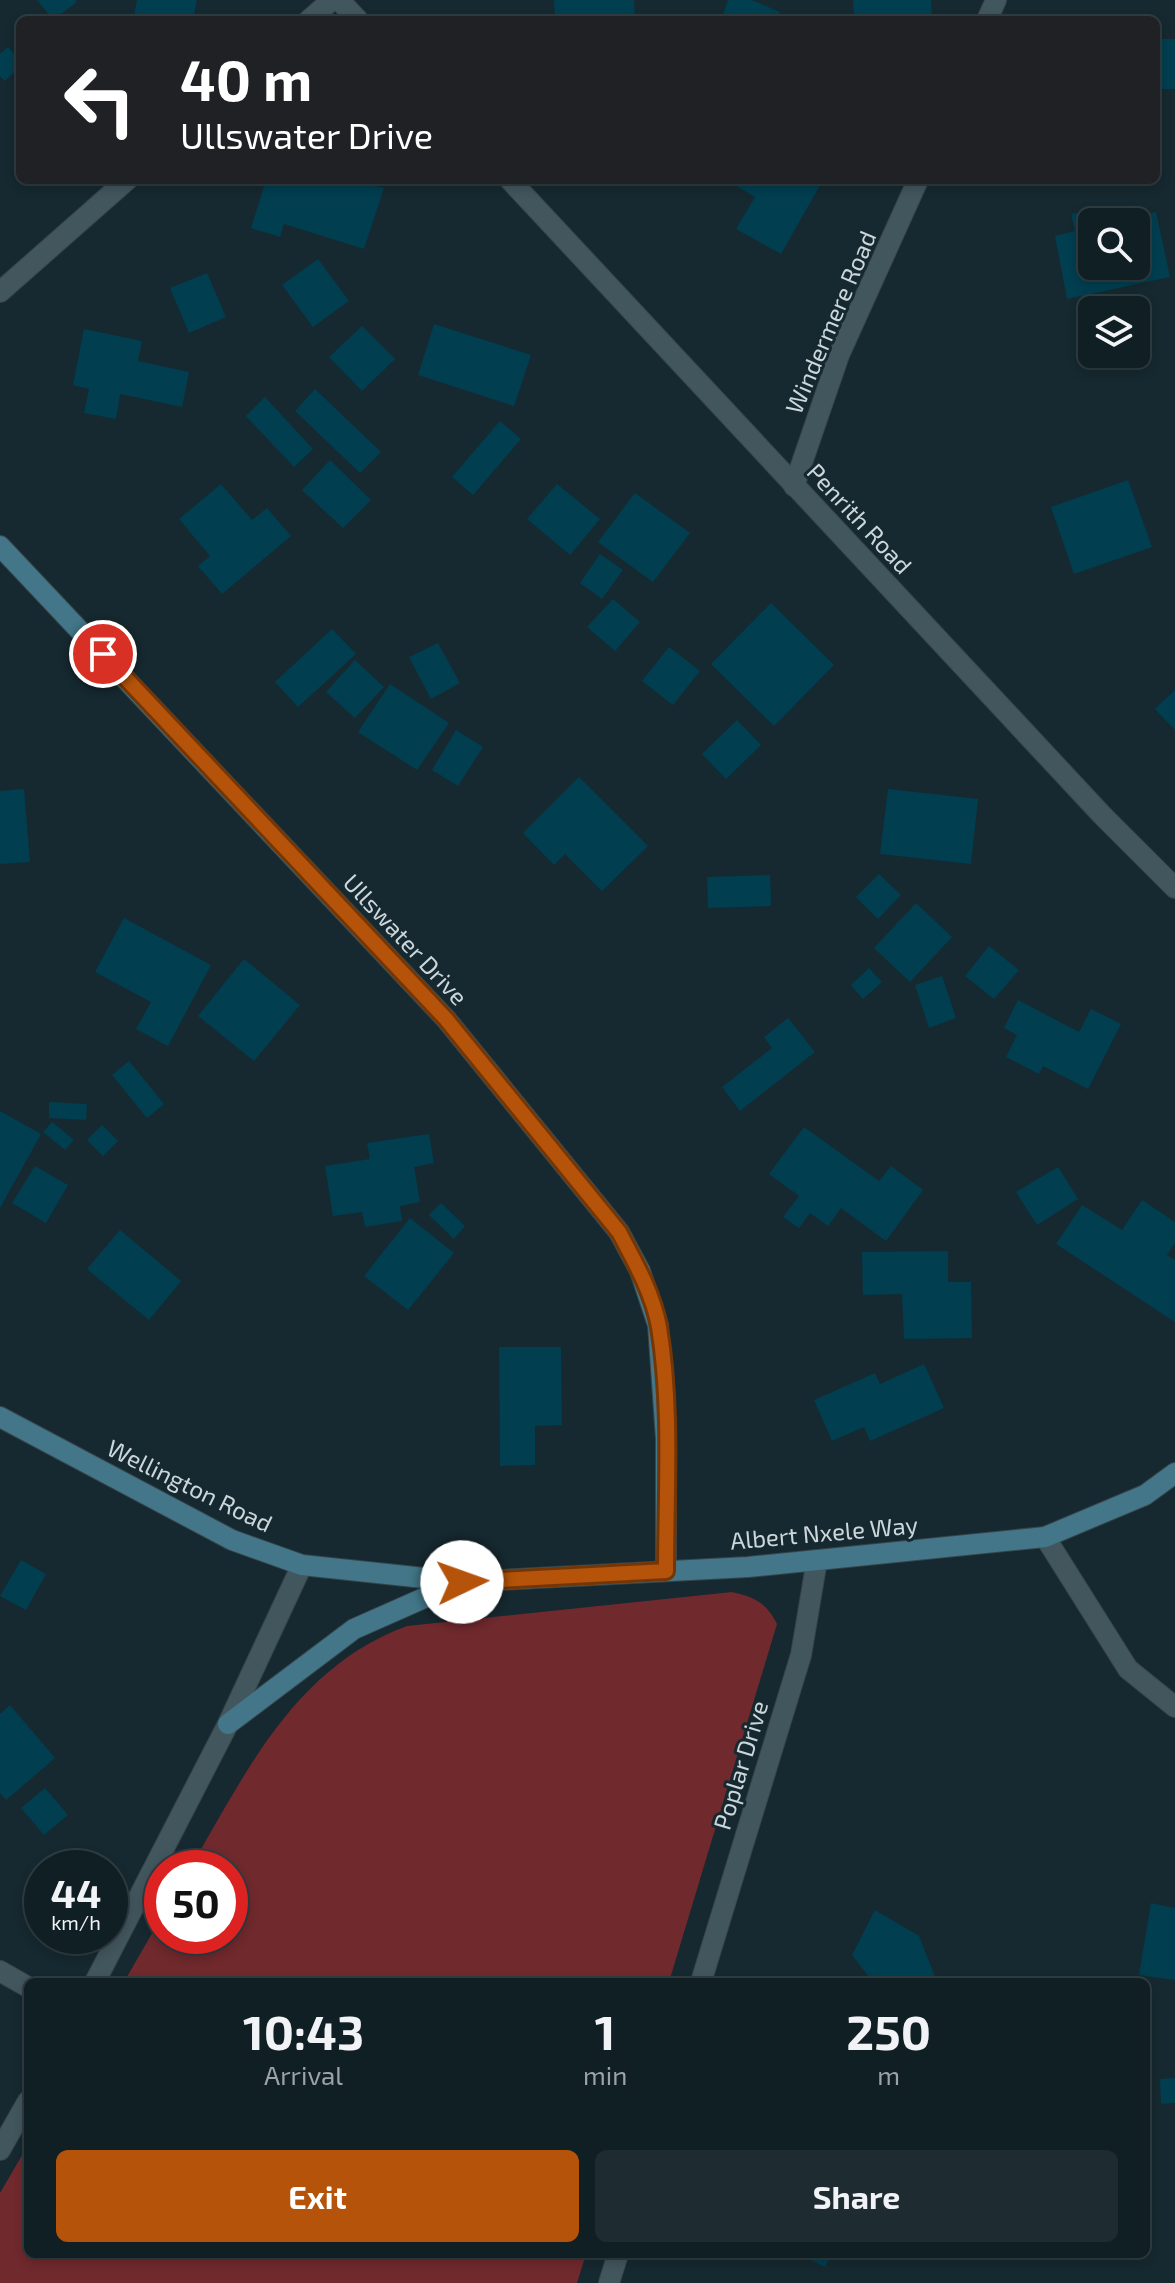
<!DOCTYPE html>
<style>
:root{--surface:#101f24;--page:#1e2c31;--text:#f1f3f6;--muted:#9ca2a6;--line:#303d41;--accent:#b45309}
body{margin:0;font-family:"Exo 2",sans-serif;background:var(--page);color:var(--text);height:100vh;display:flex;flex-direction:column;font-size:30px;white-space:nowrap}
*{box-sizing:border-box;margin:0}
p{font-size:26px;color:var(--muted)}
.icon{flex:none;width:44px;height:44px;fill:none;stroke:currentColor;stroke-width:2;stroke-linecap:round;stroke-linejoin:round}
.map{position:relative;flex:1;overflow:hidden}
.side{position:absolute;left:24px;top:1978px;width:1126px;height:280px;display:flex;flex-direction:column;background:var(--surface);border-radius:12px;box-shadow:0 4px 12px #0003,0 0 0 2px var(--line)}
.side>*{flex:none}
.top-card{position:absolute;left:16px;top:16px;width:1144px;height:168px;border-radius:12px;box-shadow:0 4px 12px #0003,0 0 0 2px var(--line);background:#202124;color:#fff;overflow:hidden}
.tools{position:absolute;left:1078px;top:208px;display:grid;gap:16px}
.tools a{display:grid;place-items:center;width:72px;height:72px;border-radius:12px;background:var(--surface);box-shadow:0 4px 12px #0003,0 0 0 2px var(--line);font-size:40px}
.speed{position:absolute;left:24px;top:1850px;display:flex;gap:16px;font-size:40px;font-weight:700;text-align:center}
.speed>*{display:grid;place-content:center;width:104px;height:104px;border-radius:50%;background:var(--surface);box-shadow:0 4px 12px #0003,0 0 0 2px var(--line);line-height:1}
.speed small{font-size:20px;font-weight:400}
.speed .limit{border:12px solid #d22;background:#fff;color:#111}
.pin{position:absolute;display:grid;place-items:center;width:68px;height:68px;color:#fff;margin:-34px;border:4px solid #fff;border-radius:50%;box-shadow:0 2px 8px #0007}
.me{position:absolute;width:88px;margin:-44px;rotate:87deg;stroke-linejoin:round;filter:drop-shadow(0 0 6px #0008)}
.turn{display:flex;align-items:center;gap:28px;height:168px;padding:0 32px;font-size:36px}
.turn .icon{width:104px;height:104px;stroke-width:2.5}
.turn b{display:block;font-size:56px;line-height:68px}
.eta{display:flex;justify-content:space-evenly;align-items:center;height:136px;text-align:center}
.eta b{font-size:48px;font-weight:700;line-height:56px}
.cta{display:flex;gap:16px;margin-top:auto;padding:16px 32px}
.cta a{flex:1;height:92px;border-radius:12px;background:var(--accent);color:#fff;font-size:32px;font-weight:700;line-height:92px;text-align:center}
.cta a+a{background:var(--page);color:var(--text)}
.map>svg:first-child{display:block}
.green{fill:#70292d}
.building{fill:#003e50}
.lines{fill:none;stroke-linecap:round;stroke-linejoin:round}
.street-casing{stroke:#37454b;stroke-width:22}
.secondary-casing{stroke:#37454b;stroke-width:22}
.street{stroke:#42565e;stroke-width:20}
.secondary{stroke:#427688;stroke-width:20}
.route-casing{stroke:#753606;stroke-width:20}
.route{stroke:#b45309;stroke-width:14}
.labels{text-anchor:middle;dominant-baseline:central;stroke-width:6;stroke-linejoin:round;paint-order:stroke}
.street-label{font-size:24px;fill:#ccd7dc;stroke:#162930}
</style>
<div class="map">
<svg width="1175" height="2283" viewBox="0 0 1175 2283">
<rect width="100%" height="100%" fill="#162930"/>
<g class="green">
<path d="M732 1592C754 1597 767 1603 777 1624L669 1982H124L162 1916V1936H230V1868H190C247 1771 295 1667 407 1626Z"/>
<polygon points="28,2145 28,2254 586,2254 577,2283 0,2283 0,2193"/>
</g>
<g class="building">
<polygon points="37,0 75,0 77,2 53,20"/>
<polygon points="137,0 197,0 193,20 133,20"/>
<polygon points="554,0 634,0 635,20 555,20"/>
<polygon points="728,0 752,0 780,12 777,20 721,20"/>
<polygon points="853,0 931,0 932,14 894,16 894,20 854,20"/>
<rect x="1156" y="39" width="19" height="50"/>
<polygon points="8,47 20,60 20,66 5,81 0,76 0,54"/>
<polygon points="266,180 358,180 384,188 364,249 284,224 280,237 251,228"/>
<polygon points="733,180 823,180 781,254 736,229 755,197 731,183"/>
<polygon points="1111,207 1112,222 1092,222 1092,266 1136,266 1136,222 1117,221 1156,212 1170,277 1067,299 1055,236 1075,231 1071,214"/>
<polygon points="318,259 349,301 313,327 282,285"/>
<polygon points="207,273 226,317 189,333 170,288"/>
<polygon points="434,324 531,355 514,406 418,375"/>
<polygon points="362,326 395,359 362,391 329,357"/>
<polygon points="84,329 142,341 138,361 189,372 182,407 120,394 116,419 84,413 89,389 73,385"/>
<polygon points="315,389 381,452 360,473 295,411"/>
<polygon points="265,397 313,449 294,467 246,416"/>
<polygon points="500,421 521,439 473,495 452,477"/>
<polygon points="330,460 371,500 343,528 302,490"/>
<polygon points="1128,480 1152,547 1074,574 1051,507"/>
<polygon points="221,484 252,520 267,508 291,536 222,594 198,566 210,556 179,519"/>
<polygon points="557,484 600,519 570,555 527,519"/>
<polygon points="635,493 690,533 653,582 598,542"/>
<polygon points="600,554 623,570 602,599 580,583"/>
<polygon points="613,599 640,622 615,651 587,627"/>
<polygon points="771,603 834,665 774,726 711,664"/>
<polygon points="332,629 356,654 298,707 275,682"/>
<polygon points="438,643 460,683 431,699 409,657"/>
<polygon points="669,647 700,671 673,705 642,681"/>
<polygon points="355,660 384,687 355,718 326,692"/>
<polygon points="390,684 449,723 417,770 358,732"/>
<polygon points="1175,690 1175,730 1155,709"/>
<polygon points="737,720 761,745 726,779 702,754"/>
<polygon points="456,730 483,747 458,786 432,770"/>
<polygon points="579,777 648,846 602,891 565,854 554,865 523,833"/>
<polygon points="24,789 30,862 0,864 0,791"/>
<polygon points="888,789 978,799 971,864 880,854"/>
<polygon points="879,874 901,895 878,919 856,897"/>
<polygon points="770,875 771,906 708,908 707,877"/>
<polygon points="916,903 952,937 910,982 874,948"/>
<polygon points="124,918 211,965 168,1046 136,1029 151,1002 95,972"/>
<polygon points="989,946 1019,970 994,999 965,976"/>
<polygon points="244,959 300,1005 254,1061 198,1016"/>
<polygon points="869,968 882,982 863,999 851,985"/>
<polygon points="942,976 956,1018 929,1028 915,985"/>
<polygon points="1018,1000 1079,1032 1091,1009 1121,1024 1088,1089 1043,1066 1039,1074 1006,1057 1017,1035 1004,1028"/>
<polygon points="788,1018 815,1052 740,1111 722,1087 772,1048 764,1037"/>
<polygon points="129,1061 164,1104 147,1118 112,1075"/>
<polygon points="49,1102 87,1104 86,1120 49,1118"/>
<polygon points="0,1111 41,1134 0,1208"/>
<polygon points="52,1122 74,1140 65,1150 43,1132"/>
<polygon points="102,1125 118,1141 103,1156 87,1140"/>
<polygon points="804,1127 879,1181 891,1166 923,1190 886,1241 841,1208 828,1226 810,1213 799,1228 783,1217 799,1196 769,1174"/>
<polygon points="429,1134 434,1163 414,1167 420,1202 400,1206 402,1221 365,1227 362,1212 333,1216 325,1166 370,1159 367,1143"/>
<polygon points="35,1166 68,1185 46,1223 12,1203"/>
<polygon points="1058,1167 1078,1199 1037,1225 1016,1192"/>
<polygon points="1142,1200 1175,1222 1175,1243 1167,1255 1175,1260 1175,1322 1056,1244 1082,1205 1122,1230"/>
<polygon points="441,1203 465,1226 454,1239 429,1215"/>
<polygon points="410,1218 454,1253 408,1310 364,1276"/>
<polygon points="120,1230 181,1281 149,1320 87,1269"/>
<polygon points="948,1251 948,1282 971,1282 972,1338 904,1339 902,1294 863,1295 862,1252"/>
<polygon points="499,1347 561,1347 562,1425 535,1426 535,1465 500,1466"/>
<polygon points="924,1364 944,1408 870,1441 864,1427 832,1441 814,1400 875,1373 880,1384"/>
<polygon points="21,1560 46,1574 26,1610 0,1596"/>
<polygon points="10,1705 55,1758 6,1800 0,1793 0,1714"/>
<polygon points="45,1788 68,1815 44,1835 21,1808"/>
<polygon points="1151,1903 1175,1908 1175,1980 1139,1975"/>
<polygon points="875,1910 919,1936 937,1982 873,1982 852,1955"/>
<polygon points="991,1977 991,1982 962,1982 961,1980"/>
<polygon points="1175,2078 1175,2103 1161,2104 1160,2079"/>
<polygon points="798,2254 832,2254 825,2267"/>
</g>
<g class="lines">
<defs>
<g id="street">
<polyline points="339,0 358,20"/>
<polyline points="309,20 332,0"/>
<polyline points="987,20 996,0"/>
<polyline points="510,180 1102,815 1175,888"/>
<polyline points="0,292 127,180"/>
<polyline points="794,486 839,355 918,180"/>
<polyline points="1045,1537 1128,1669 1175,1707"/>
<polyline points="0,1971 28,1987"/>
<polyline points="95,1982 228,1724 302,1565"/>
<polyline points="701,1982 801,1655 817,1560"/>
<polyline points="0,2150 28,2101"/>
<polyline points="609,2283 618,2254"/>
</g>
<g id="secondary">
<polyline points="0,546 446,1019 619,1232 640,1271 658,1325 666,1439 666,1571"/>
<polyline points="0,1417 232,1540 302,1565 462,1582 748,1567 1045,1537 1145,1495 1175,1473"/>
<polyline points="228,1724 354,1629 458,1583"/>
</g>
</defs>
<use href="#street" class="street-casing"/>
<use href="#secondary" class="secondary-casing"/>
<use href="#street" class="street"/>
<use href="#secondary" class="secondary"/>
</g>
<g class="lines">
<defs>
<path id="route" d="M103 654 446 1019 619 1232C635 1262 653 1294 659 1327 672 1407 666 1491 666 1571L462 1582"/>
</defs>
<use href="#route" class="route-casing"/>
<use href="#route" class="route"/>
</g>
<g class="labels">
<g class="street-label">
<text transform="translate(830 322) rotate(-67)">Windermere Road</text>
<text transform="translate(860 518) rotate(47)">Penrith Road</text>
<text transform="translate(406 939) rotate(47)">Ullswater Drive</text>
<text transform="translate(190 1485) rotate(26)">Wellington Road</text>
<text transform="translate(824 1532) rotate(-5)">Albert Nxele Way</text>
<text transform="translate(740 1765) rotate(-73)">Poplar Drive</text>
</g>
</g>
</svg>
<div class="tools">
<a><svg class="icon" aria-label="search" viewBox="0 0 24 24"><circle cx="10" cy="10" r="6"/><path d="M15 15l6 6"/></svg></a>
<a><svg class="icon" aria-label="layers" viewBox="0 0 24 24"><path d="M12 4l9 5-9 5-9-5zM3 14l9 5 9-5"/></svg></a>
</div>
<div class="speed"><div>44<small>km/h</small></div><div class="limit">50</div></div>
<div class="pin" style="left:103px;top:654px;background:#d93025"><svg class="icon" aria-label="arrive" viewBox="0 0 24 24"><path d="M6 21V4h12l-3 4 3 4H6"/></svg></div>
<svg class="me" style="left:462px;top:1582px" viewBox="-20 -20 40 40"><circle r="19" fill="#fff"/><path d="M0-13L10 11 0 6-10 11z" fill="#b45309"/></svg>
<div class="top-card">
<div class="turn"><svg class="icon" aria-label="left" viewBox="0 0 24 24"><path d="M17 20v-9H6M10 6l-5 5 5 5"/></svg><div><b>40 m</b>Ullswater Drive</div></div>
</div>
<section class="side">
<div class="eta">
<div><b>10:43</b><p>Arrival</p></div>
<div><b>1</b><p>min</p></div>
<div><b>250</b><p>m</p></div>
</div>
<div class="cta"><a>Exit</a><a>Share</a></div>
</section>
</div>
